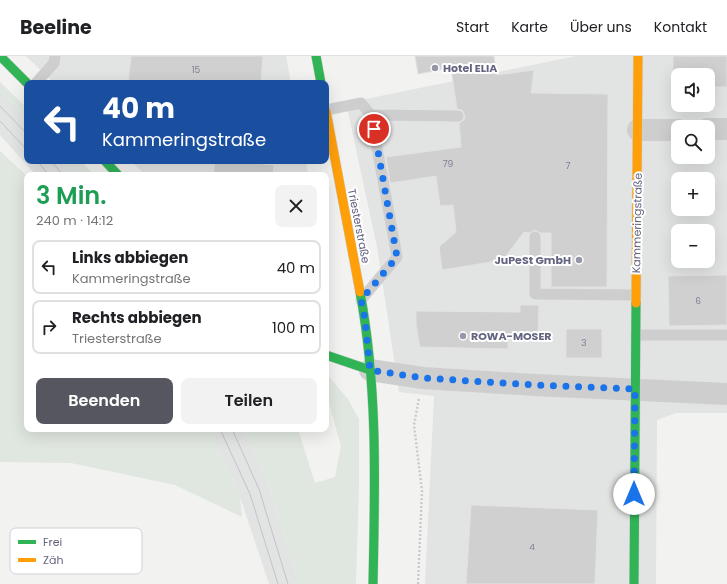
<!DOCTYPE html>
<html lang="de">
<meta charset="utf-8">
<style>
:root{--surface:#fff;--page:#f2f2f2;--text:#202124;--muted:#757577;--line:#e0e0e0;--accent:#55565f}
body{margin:0;font-family:Poppins,sans-serif;background:var(--page);color:var(--text);height:100vh;display:flex;flex-direction:column;font-size:15px;white-space:nowrap}
*{box-sizing:border-box;margin:0}
p{font-size:13px;color:var(--muted)}
.icon{flex:none;width:22px;height:22px;fill:none;stroke:currentColor;stroke-width:2;stroke-linecap:round;stroke-linejoin:round}
.map{position:relative;flex:1;overflow:hidden}
.panel{position:absolute;left:24px;top:116px;width:305px;height:260px;display:flex;flex-direction:column;background:var(--surface);border-radius:8px;box-shadow:0 4px 16px #0002}
.panel>*{flex:none}
.banner{position:absolute;left:24px;top:24px;width:305px;height:84px;border-radius:8px;box-shadow:0 4px 16px #0002;background:#1a4fa0;color:#fff;overflow:hidden}
.buttons{position:absolute;left:671px;top:12px;display:grid;gap:8px}
.buttons a{display:grid;place-items:center;width:44px;height:44px;border-radius:8px;background:var(--surface);box-shadow:0 4px 16px #0002;font-size:20px}
.pin{position:absolute;display:grid;place-items:center;width:34px;height:34px;color:#fff;margin:-17px;border:2px solid #fff;border-radius:50%;box-shadow:0 1px 4px #0007}
.me{position:absolute;width:44px;margin:-22px;rotate:0deg;stroke-linejoin:round;filter:drop-shadow(0 0 3px #0008)}
.turn{display:flex;align-items:center;gap:14px;height:84px;padding:0 12px;font-size:18px}
.turn .icon{width:52px;height:52px;stroke-width:2.5}
.turn b{display:block;font-size:28px;line-height:34px}
.round{display:grid;place-items:center;flex:none;width:42px;height:42px;border-radius:8px;background:var(--page)}
.headline{display:flex;align-items:center;justify-content:space-between;height:68px;padding:0 12px}
h1{font-size:24px;font-weight:600;line-height:30px;color:#1e9e55}
.cta{display:flex;gap:8px;margin-top:auto;padding:8px 12px}
.cta a{flex:1;height:46px;border-radius:8px;background:var(--accent);color:#fff;font-size:16px;font-weight:600;line-height:46px;text-align:center}
.cta a+a{background:var(--page);color:var(--text)}
ul{padding:0;list-style:none}
li{display:flex;align-items:center;gap:12px;height:54px;margin:0 8px 6px;padding:0 4px;border:2px solid var(--line);border-radius:8px}
li div{flex:1}
li b{display:block;font-size:15px}
li em{font-style:normal}
header{display:flex;align-items:center;gap:24px;box-sizing:border-box;height:56px;padding:0 20px;background:var(--surface);border-bottom:1px solid var(--line)}
header strong{font-size:19px}
nav{display:flex;gap:22px;margin-inline-start:auto;font-size:14px}
.map>svg:first-child{display:block}
.built{fill:#e2e3e3;fill-rule:evenodd}
.green{fill:#e0e6e0}
.building{fill:#d0d0d1;stroke:#e2e2e1}
.lines{fill:none;stroke-linecap:round;stroke-linejoin:round}
.fast-casing{stroke:#cfd0d1;stroke-width:10}
.slow-casing{stroke:#cfd0d1;stroke-width:10}
.path{stroke:#cacacc;stroke-width:2.5;stroke-dasharray:2 2;stroke-linecap:butt}
.lane{stroke:#cececf;stroke-width:11}
.street{stroke:#cececf;stroke-width:22}
.fast{stroke:#30b455;stroke-width:9}
.slow{stroke:#ff9f0a;stroke-width:9}
.tram{stroke:#c3c3c6;stroke-width:1}
.route{stroke:#1a73e8;stroke-width:7;stroke-dasharray:0 12.6}
.poi-dot{fill:#9596a8;stroke:#fff;stroke-width:1.5}
.labels{text-anchor:middle;dominant-baseline:central;stroke-width:4;stroke-linejoin:round;paint-order:stroke}
.number-label{font-size:9px;fill:#7e7f94}
.poi-label{font-size:11px;font-weight:bold;fill:#636480;stroke:#fff;text-anchor:start}
.street-label{font-size:11px;fill:#636480;stroke:#fff}
.key{fill:#fff;stroke:#d0d0d9;stroke-width:1}
.key-label{font-size:11px;fill:#636480}
</style>
<header>
<strong>Beeline</strong>
<nav><a>Start</a><a>Karte</a><a>Über uns</a><a>Kontakt</a></nav>
</header>
<div class="map">
<svg width="727" height="528" viewBox="0 0 727 528">
<rect width="100%" height="100%" fill="#f2f3f1"/>
<g class="built">
<polygon points="26,0 286,0 291,27 54,27"/>
<path d="M576 0H727V357H676L657 364 656 528H425L434 340 399 336 377 191 346 47ZM678 19H708V49H678ZM678 71H708V101H678ZM678 123H708V153H678ZM678 175H708V205H678Z"/>
<polygon points="0,36 27,62 27,105 65,105 77,119 36,119 0,79"/>
<polygon points="131,105 306,105 308,119 145,119"/>
<polygon points="210,373 243,373 268,428 299,528 269,528 240,441"/>
</g>
<g class="green">
<polygon points="0,26 27,52 27,62 0,36"/>
<polygon points="0,95 27,120 27,373 210,373 240,441 242,461 175,429 71,407 0,406"/>
<polygon points="65,105 81,105 94,119 77,119"/>
<polygon points="326,317 348,343 359,363 359,429 356,528 299,528 268,428 243,373 298,373 315,427 335,421 341,390 326,336"/>
</g>
<g class="building">
<polygon points="131,0 263,0 261,27 128,27"/>
<polygon points="415,0 494,0 497,19 534,14 531,37 608,38 607,231 551,231 551,177 540,177 535,174 530,177 524,176 503,204 442,214 439,191 456,176 453,149 440,150 436,120 390,127 386,101 461,91 459,67 464,64 465,60 462,54 457,53 451,12 418,18"/>
<polygon points="673,0 727,0 727,31 708,31 708,19 673,19"/>
<polygon points="215,105 236,105 274,109 273,119 213,119"/>
<polygon points="727,219 727,269 669,270 668,220"/>
<polygon points="520,249 539,249 538,279 508,279 508,293 420,291 416,269 416,255 520,256"/>
<rect x="566" y="273" width="36" height="29"/>
<polygon points="471,449 598,454 595,528 466,528"/>
</g>
<g class="lines">
<defs>
<g id="fast">
<polyline points="0,0 27,27"/>
<polyline points="316,0 321,27"/>
<polyline points="105,105 118,119"/>
<path d="M360 236C378 332 375 431 373 528"/>
<polyline points="326,299 370,314"/>
<polyline points="634,528 636,247"/>
</g>
<g id="slow">
<polyline points="326,55 360,236"/>
<polyline points="636,247 638,0"/>
</g>
</defs>
<use href="#fast" class="fast-casing"/>
<use href="#slow" class="slow-casing"/>
<polyline class="path" points="418,528 422,435 414,369 419,342"/>
<g class="lane">
<polyline points="36,27 54,7 55,0"/>
<polyline points="326,54 361,47 371,59 458,60"/>
<polyline points="535,181 535,238 636,239"/>
<polyline points="361,244 397,201 371,59"/>
<polyline points="636,279 727,279"/>
</g>
<g class="street">
<polyline points="708,73 727,73"/>
<polyline points="638,74 678,74"/>
<polyline points="370,314 423,322 535,329 727,338"/>
</g>
<use href="#fast" class="fast"/>
<use href="#slow" class="slow"/>
<g class="tram">
<polyline points="0,50 27,78"/>
<polyline points="0,65 27,94"/>
<polyline points="37,105 49,119"/>
<polyline points="51,105 63,119"/>
<polyline points="220,373 250,438 278,528"/>
<polyline points="232,373 259,433 288,528"/>
</g>
</g>
<g class="lines">
<polyline class="route" points="374,73 397,201 361,244 365,263 370,314 423,322 535,329 635,333 634,438"/>
</g>
<g class="poi-dot">
<circle cx="435" cy="12" r="4"/>
<circle cx="579" cy="204" r="4"/>
<circle cx="463" cy="280" r="4"/>
</g>
<g class="labels">
<g class="number-label">
<text x="196" y="14">15</text>
<text x="448" y="108">79</text>
<text x="568" y="110">7</text>
<text x="698" y="245">6</text>
<text x="584" y="287">3</text>
<text x="532" y="491">4</text>
</g>
<g class="poi-label">
<text x="443" y="12">Hotel ELIA</text>
<text x="571" y="204" text-anchor="end">JuPeSt GmbH</text>
<text x="471" y="280">ROWA-MOSER</text>
</g>
<g class="street-label">
<text transform="translate(637 167) rotate(-89)">Kammeringstraße</text>
<text transform="translate(359 170) rotate(79)">Triesterstraße</text>
</g>
</g>
<rect x="10" y="472" width="132" height="46" rx="6" class="key"/>
<rect x="18" y="484" width="18" height="4" fill="#30b455"/>
<rect x="18" y="502" width="18" height="4" fill="#ff9f0a"/>
<g class="key-label">
<text x="43" y="490">Frei</text>
<text x="43" y="508">Zäh</text>
</g>
</svg>
<div class="buttons">
<a><svg class="icon" aria-label="sound" viewBox="0 0 24 24"><path d="M4 9h4l5-4v14l-5-4H4zM17 9q2 3 0 6"/></svg></a>
<a><svg class="icon" aria-label="search" viewBox="0 0 24 24"><circle cx="10" cy="10" r="6"/><path d="M15 15l6 6"/></svg></a>
<a>+</a>
<a>−</a>
</div>
<div class="pin" style="left:374px;top:73px;background:#d93025"><svg class="icon" aria-label="arrive" viewBox="0 0 24 24"><path d="M6 21V4h12l-3 4 3 4H6"/></svg></div>
<svg class="me" style="left:634px;top:438px" viewBox="-20 -20 40 40"><circle r="19" fill="#fff"/><path d="M0-13L10 11 0 6-10 11z" fill="#1a73e8"/></svg>
<div class="banner">
<div class="turn"><svg class="icon" aria-label="left" viewBox="0 0 24 24"><path d="M17 20v-9H6M10 6l-5 5 5 5"/></svg><div><b>40 m</b>Kammeringstraße</div></div>
</div>
<section class="panel">
<div class="headline"><div><h1>3 Min.</h1><p>240 m · 14:12</p></div><a class="round"><svg class="icon" aria-label="close" viewBox="0 0 24 24"><path d="M6 6l12 12M18 6L6 18"/></svg></a></div>
<ul>
<li><svg class="icon" aria-label="left" viewBox="0 0 24 24"><path d="M17 20v-9H6M10 6l-5 5 5 5"/></svg><div><b>Links abbiegen</b><p>Kammeringstraße</p></div><em>40 m</em></li>
<li><svg class="icon" aria-label="right" viewBox="0 0 24 24"><path d="M7 20v-9h11M14 6l5 5-5 5"/></svg><div><b>Rechts abbiegen</b><p>Triesterstraße</p></div><em>100 m</em></li>
</ul>
<div class="cta"><a>Beenden</a><a>Teilen</a></div>
</section>
</div>
